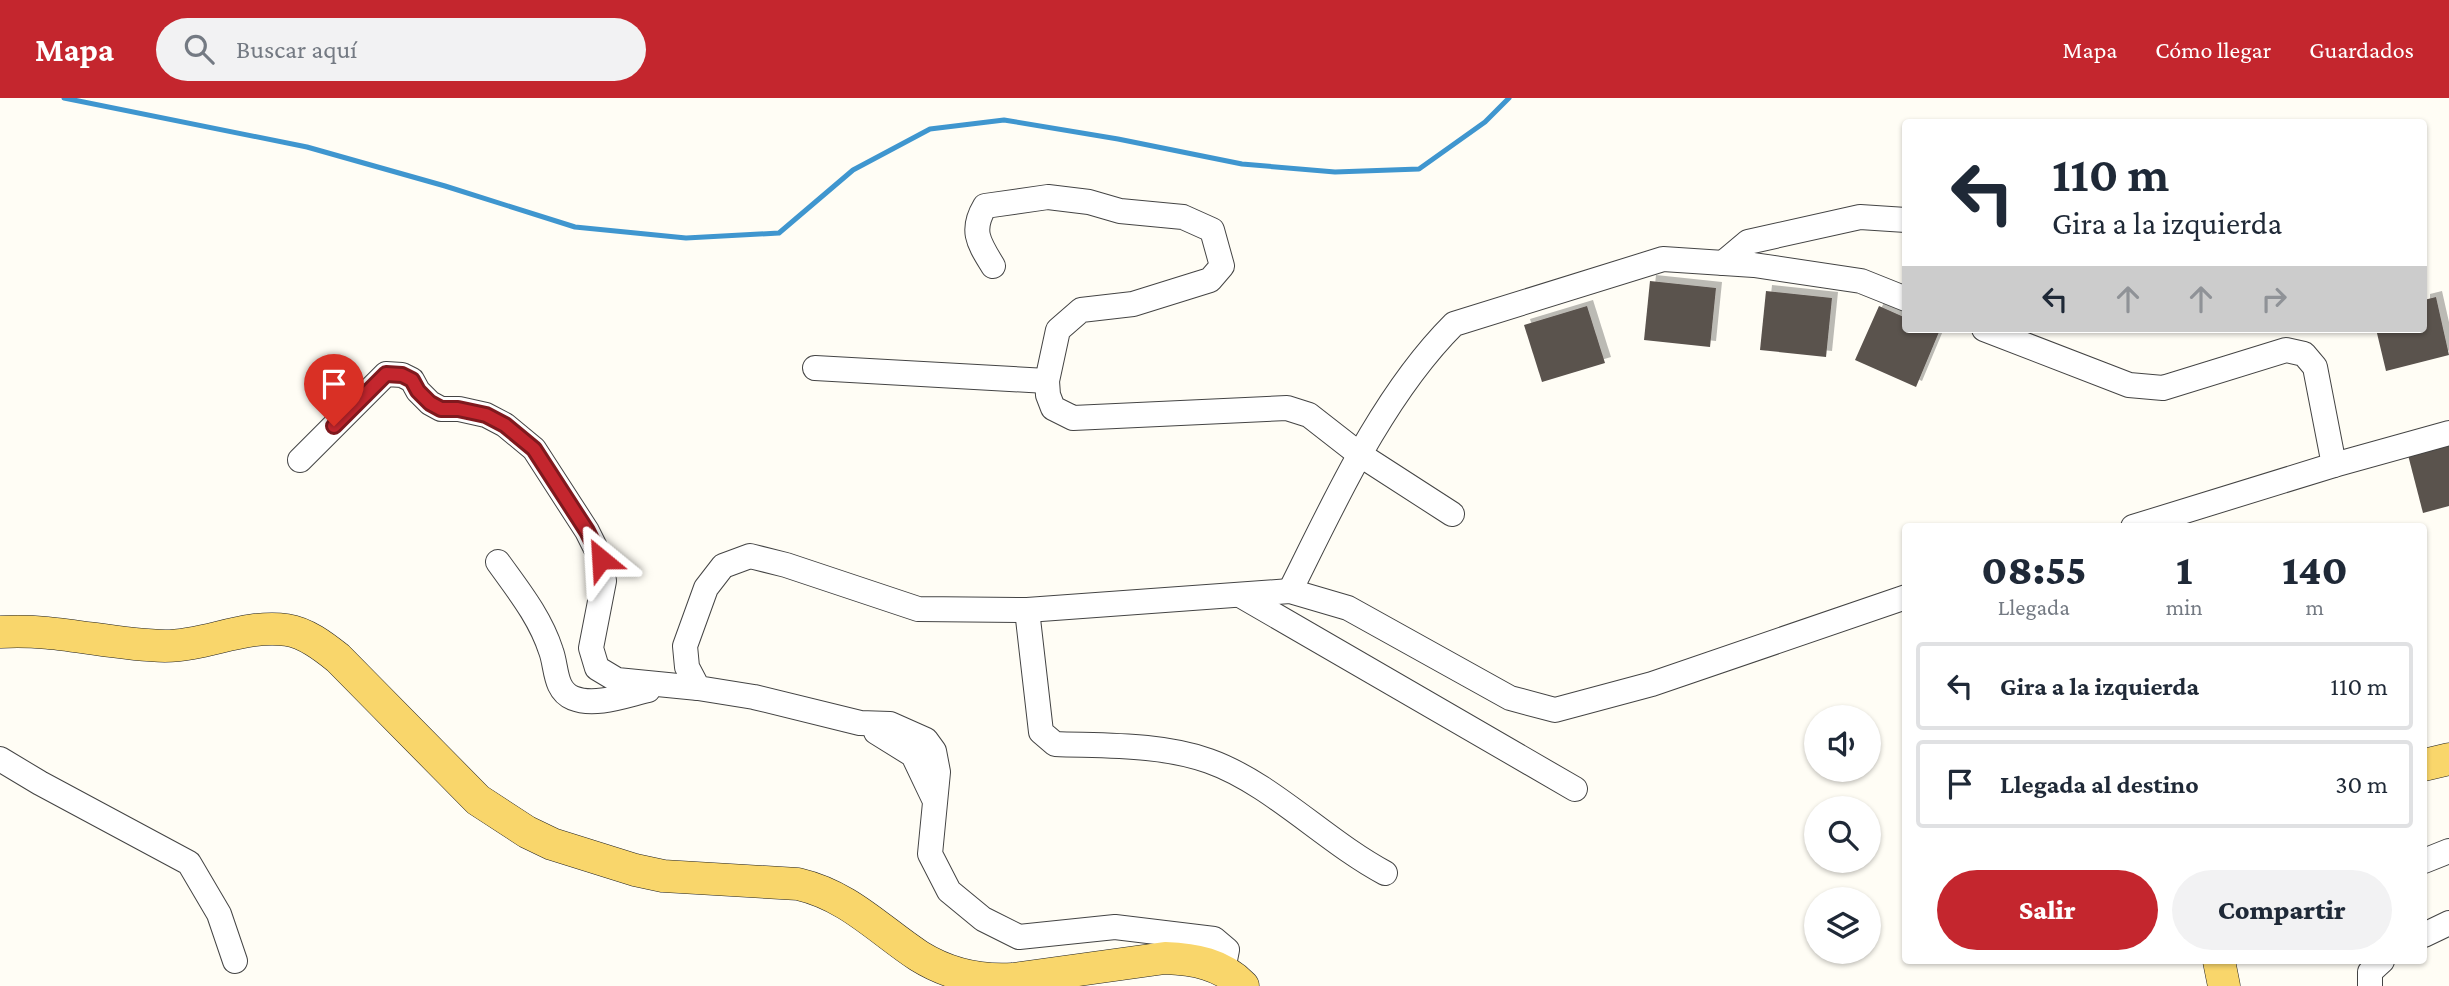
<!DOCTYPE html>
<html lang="es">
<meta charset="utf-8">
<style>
:root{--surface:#fff;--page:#f2f2f3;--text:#1f2937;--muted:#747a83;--line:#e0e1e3;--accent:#c4262e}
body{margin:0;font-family:"Crimson Pro",serif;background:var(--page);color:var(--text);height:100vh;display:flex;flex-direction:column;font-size:26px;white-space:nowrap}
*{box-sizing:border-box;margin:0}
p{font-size:23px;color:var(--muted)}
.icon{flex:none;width:38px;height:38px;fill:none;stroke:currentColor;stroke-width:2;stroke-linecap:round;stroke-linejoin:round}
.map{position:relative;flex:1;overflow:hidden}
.side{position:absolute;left:1902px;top:425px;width:525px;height:441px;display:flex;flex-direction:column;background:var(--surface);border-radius:7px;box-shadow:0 2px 5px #0004}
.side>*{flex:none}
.guide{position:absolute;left:1902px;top:21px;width:525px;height:214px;border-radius:7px;box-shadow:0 2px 5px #0004;background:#fff;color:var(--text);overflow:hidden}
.fabs{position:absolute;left:1804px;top:607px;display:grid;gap:14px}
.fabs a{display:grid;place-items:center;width:77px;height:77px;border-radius:50%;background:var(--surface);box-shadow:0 2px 5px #0004;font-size:35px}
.pin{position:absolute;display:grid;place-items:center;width:60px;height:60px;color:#fff;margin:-72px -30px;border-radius:50% 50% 50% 0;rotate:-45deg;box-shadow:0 0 7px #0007}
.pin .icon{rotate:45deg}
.me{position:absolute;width:77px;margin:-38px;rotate:333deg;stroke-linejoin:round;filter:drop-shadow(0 0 5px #0008)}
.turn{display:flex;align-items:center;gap:24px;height:147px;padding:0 35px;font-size:32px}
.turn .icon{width:91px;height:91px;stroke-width:2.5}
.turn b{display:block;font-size:49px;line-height:60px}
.lanes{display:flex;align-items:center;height:66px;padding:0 35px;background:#0003;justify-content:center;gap:35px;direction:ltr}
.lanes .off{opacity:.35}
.eta{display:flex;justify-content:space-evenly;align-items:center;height:119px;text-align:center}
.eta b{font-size:42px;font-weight:800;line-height:49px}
.action{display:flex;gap:14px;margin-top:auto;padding:14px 35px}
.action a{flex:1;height:80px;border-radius:42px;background:var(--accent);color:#fff;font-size:28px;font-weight:800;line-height:80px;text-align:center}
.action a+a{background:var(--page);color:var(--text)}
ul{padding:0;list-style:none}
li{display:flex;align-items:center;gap:21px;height:88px;margin:0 14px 10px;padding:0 21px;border:4px solid var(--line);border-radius:7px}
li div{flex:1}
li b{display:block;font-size:26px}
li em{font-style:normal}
header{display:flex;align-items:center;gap:42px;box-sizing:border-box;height:98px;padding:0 35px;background:var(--accent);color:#fff}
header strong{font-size:33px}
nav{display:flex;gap:38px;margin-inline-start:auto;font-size:24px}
.search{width:490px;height:63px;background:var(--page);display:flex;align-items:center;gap:18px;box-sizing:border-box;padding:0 24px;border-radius:38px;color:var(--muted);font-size:26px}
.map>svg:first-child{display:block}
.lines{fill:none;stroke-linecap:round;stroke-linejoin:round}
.stream{stroke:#3f96cf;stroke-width:5}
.building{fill:#5a524d;filter:url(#shadow)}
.minor-casing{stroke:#444;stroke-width:26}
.major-casing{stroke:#222;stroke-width:33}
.minor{stroke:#fff;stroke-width:24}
.major{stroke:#f9d66b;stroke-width:32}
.route-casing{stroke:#7f191e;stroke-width:18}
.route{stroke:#c4262e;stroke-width:12}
</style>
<header>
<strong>Mapa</strong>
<div class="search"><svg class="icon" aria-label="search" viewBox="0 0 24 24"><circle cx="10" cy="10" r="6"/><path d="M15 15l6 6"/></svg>Buscar aquí</div>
<nav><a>Mapa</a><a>Cómo llegar</a><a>Guardados</a></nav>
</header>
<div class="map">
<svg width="2449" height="888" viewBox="0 0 2449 888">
<defs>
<filter id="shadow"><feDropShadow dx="6" dy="-6" stdDeviation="0" flood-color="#0004"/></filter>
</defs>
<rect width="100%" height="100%" fill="#fffdf5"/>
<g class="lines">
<polyline class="stream" points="64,0 307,49 445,88 575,129 686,140 779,135 853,72 930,31 1004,22 1118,41 1242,66 1335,74 1419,71 1485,24 1509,0"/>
</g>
<g class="building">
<polygon points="1650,183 1716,190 1710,249 1644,242"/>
<polygon points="1766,193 1832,200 1826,259 1760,252"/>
<polygon points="2436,199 2449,257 2386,273 2376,231 2424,231 2424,202"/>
<polygon points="1587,208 1605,265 1542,284 1524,227"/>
<polygon points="1879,208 1906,220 1906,231 1931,231 1939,234 1916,289 1855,262"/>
<polygon points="2449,347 2449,408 2423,415 2408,357"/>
</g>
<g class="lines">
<defs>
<g id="minor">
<polyline points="1723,165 1748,144 1860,119 1906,122"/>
<path d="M993 168C979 145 970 133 985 108L1048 99 1089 104 1120 113 1183 119 1212 132 1222 168 1210 182 1133 206 1081 212 1058 232 1047 283 1048 297 1053 310 1073 320 1287 310 1309 317 1359 356 1452 416"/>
<polyline points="1984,231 2129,287 2163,290 2286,252 2304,256 2315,269 2334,367"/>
<polyline points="815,270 1047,283"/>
<polyline points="300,362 386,276 402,277 412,282 418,293 430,305 441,311 459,311 486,317 505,327 534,351 587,433 601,461 604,483 591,550 597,570 617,582 698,590"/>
<polyline points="2133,429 2334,367 2449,335"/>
<path d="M498 464C518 492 540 519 551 553 557 569 554 592 573 600 595 609 626 597 648 592"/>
<path d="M1290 493C1335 403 1382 298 1454 226L1663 161 1754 167 1861 183 1906 201"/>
<polyline points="1240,497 1575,691"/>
<path d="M1027 512 1041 634 1055 646C1106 648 1161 646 1209 663 1271 685 1325 743 1385 775"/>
<polyline points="876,634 913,657 933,699"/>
<polyline points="0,661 40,685 189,765 219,816 235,863"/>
<polyline points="2424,763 2449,753"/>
<polyline points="2424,837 2449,825"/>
<polyline points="1223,872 1227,852 1214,841 1115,829 1019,839 983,821 949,793 930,756 938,674 934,653 926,642 890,626 860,625 754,599 698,590 687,569 685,548 706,490 723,468 750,458 786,467 918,511 1027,512 1290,493 1348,510 1510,600 1555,612 1652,586 1906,499"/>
<polyline points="2370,888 2370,874 2382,863"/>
</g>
<g id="major">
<path d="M0 534C56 530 109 547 165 548 206 548 245 526 287 532 306 535 323 548 338 560L478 702 527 734 552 746 635 772 663 778 798 786C849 798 878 831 919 858 948 876 980 883 1013 881L1165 860C1194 861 1222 866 1243 888"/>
<polyline points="2424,667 2449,661"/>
<polyline points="2219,863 2224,888"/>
</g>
</defs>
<use href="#minor" class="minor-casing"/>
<use href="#major" class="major-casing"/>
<use href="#minor" class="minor"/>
<use href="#major" class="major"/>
</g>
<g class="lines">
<defs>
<polyline id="route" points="334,328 386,276 402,277 412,282 418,293 430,305 441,311 458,311 486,317 505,327 534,351 587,433 601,461"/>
</defs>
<use href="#route" class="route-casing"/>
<use href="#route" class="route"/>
</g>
</svg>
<div class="fabs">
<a><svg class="icon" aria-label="sound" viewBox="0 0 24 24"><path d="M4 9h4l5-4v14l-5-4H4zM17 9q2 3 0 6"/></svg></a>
<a><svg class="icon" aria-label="search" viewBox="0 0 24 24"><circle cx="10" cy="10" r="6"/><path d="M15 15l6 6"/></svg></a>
<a><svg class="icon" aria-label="layers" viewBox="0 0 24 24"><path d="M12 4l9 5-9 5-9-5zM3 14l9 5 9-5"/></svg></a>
</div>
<div class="pin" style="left:334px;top:328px;background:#d93025"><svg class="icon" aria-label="arrive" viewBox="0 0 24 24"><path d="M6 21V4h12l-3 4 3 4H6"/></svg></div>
<svg class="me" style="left:601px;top:461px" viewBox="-20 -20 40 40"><path d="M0-17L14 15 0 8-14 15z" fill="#c4262e" stroke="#fff" stroke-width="4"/></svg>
<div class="guide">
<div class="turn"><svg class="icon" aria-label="left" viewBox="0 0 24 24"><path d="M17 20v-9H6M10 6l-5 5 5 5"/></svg><div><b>110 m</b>Gira a la izquierda</div></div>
<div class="lanes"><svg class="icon" aria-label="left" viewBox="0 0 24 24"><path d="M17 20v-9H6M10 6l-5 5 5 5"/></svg><svg class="icon off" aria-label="ahead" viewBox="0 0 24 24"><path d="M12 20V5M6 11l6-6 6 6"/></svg><svg class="icon off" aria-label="ahead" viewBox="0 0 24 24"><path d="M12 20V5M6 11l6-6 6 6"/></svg><svg class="icon off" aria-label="right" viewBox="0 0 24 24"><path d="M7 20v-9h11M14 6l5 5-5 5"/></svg></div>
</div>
<section class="side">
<div class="eta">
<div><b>08:55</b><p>Llegada</p></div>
<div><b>1</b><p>min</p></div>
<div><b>140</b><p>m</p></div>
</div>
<ul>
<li><svg class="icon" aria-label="left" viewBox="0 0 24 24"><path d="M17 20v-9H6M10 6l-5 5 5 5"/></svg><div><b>Gira a la izquierda</b></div><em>110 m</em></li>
<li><svg class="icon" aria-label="arrive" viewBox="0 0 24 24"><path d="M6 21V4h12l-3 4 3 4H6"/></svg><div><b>Llegada al destino</b></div><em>30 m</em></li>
</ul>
<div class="action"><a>Salir</a><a>Compartir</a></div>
</section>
</div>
